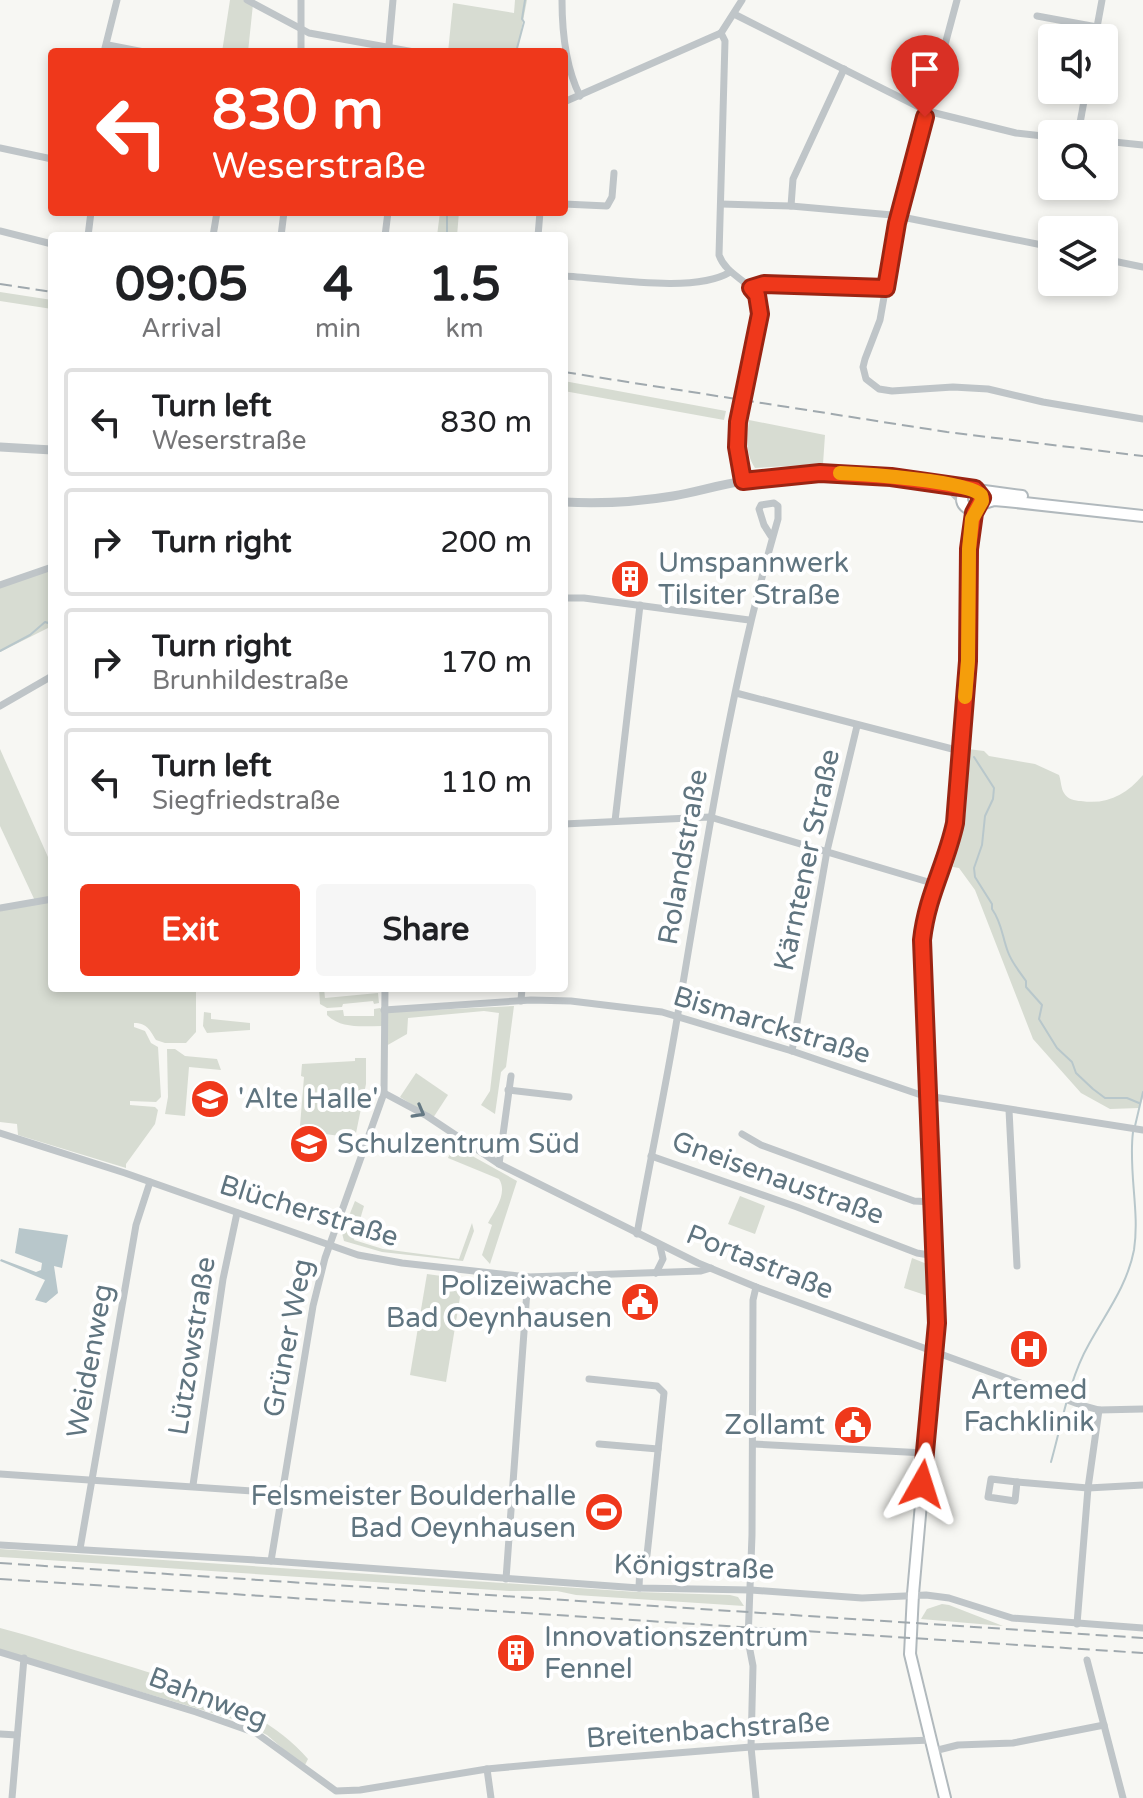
<!DOCTYPE html>
<meta charset="utf-8">
<style>
:root{--surface:#fff;--page:#f6f6f6;--text:#202124;--muted:#757577;--line:#e0e0e0;--accent:#ef381b}
body{margin:0;font-family:"Varela Round",sans-serif;background:var(--page);color:var(--text);height:100vh;display:flex;flex-direction:column;font-size:30px;white-space:nowrap}
*{box-sizing:border-box;margin:0}
p{font-size:26px;color:var(--muted)}
.icon{flex:none;width:44px;height:44px;fill:none;stroke:currentColor;stroke-width:2;stroke-linecap:round;stroke-linejoin:round}
.map{position:relative;flex:1;overflow:hidden}
.drawer{position:absolute;left:48px;top:232px;width:520px;height:760px;display:flex;flex-direction:column;background:var(--surface);border-radius:8px;box-shadow:0 4px 12px #0003}
.drawer>*{flex:none}
.top-card{position:absolute;left:48px;top:48px;width:520px;height:168px;border-radius:8px;box-shadow:0 4px 12px #0003;background:#ef381b;color:#fff;overflow:hidden}
.tools{position:absolute;left:1038px;top:24px;display:grid;gap:16px}
.tools a{display:grid;place-items:center;width:80px;height:80px;border-radius:8px;background:var(--surface);box-shadow:0 4px 12px #0003;font-size:40px}
.pin{position:absolute;display:grid;place-items:center;width:68px;height:68px;color:#fff;margin:-82px -34px;border-radius:50% 50% 50% 0;rotate:-45deg;box-shadow:0 0 8px #0007}
.pin .icon{rotate:45deg}
.me{position:absolute;width:88px;margin:-44px;rotate:6deg;stroke-linejoin:round;filter:drop-shadow(0 0 6px #0008)}
.turn{display:flex;align-items:center;gap:28px;height:168px;padding:0 32px;font-size:36px}
.turn .icon{width:104px;height:104px;stroke-width:2.5}
.turn b{display:block;font-size:56px;line-height:68px}
.eta{display:flex;justify-content:space-evenly;align-items:center;height:136px;text-align:center}
.eta b{font-size:48px;font-weight:700;line-height:56px}
.action{display:flex;gap:16px;margin-top:auto;padding:16px 32px}
.action a{flex:1;height:92px;border-radius:8px;background:var(--accent);color:#fff;font-size:32px;font-weight:700;line-height:92px;text-align:center}
.action a+a{background:var(--page);color:var(--text)}
ul{padding:0;list-style:none}
li{display:flex;align-items:center;gap:24px;height:108px;margin:0 16px 12px;padding:0 16px;border:4px solid var(--line);border-radius:8px}
li div{flex:1}
li b{display:block;font-size:30px}
li em{font-style:normal}
.map>svg:first-child{display:block}
.green{fill:#d7dcd2}
.water{fill:#b8c7cb}
.lines{fill:none;stroke-linecap:round;stroke-linejoin:round}
.stream{stroke:#b8c7cb;stroke-width:2}
.secondary-casing{stroke:#b1b9bd;stroke-width:14}
.minor{stroke:#bfc5c8;stroke-width:7}
.tertiary{stroke:#bfc5c8;stroke-width:9}
.secondary{stroke:#fff;stroke-width:10}
.rail{stroke:#a0a9ae;stroke-width:2;stroke-dasharray:12 6;stroke-linecap:butt}
.oneway{stroke:#657984}
.route-casing{stroke:#9b2412;stroke-width:20}
.route{stroke:#ef381b;stroke-width:14}
.slow{stroke:#f59e0b;stroke-width:14}
.labels{text-anchor:middle;dominant-baseline:central;stroke-width:8;stroke-linejoin:round;paint-order:stroke}
.poi-label{font-size:28px;fill:#607580;stroke:#fff;text-anchor:start}
.street-label{font-size:28px;fill:#607580;stroke:#fff}
</style>
<div class="map">
<svg width="1143" height="1798" viewBox="0 0 1143 1798">
<rect width="100%" height="100%" fill="#f7f7f3"/>
<g class="green">
<polygon points="230,0 243,0 253,4 248,52 222,52"/>
<polygon points="515,0 527,0 517,52 448,52 453,3 514,13"/>
<polygon points="440,212 459,212 457,236 437,236"/>
<polygon points="0,292 52,300 52,309 0,301"/>
<polygon points="564,381 726,411 724,420 564,391"/>
<path d="M749 420 825 435 823 464 755 468C745 453 747 437 749 420Z"/>
<polygon points="52,564 52,626 0,652 0,582"/>
<path d="M0 749 52 866V988H196V1032L186 1043H165L156 1040C150 1030 147 1023 134 1023V1027L145 1031 151 1043 158 1047 161 1097 156 1102 130 1101V1105L155 1107 158 1110 155 1124 126 1164V1168L18 1135 17 1124 0 1122V910L36 903 0 826Z"/>
<path d="M968 749 984 751 989 756 1035 764 1059 775C1061 780 1061 789 1064 793 1067 799 1075 801 1081 801 1107 805 1126 795 1143 775V1098L1139 1108 1110 1109 1081 1093 1033 1039 975 890 959 868 953 867 966 812Z"/>
<polygon points="319,988 324,988 325,998 378,993 379,1003 374,1004 373,1001 343,1004 342,1007 327,1008 320,1004"/>
<polygon points="514,1006 506,1067 501,1072 495,1114 481,1105 490,1091 499,1013 484,1011 408,1018 407,1034 386,1046 388,1012"/>
<path d="M380 1008 383 1012 382 1026C362 1026 341 1029 327 1015V1011L343 1010 344 1016H374V1009Z"/>
<polygon points="204,1012 211,1013 211,1019 250,1023 250,1030 207,1033 203,1026"/>
<polygon points="167,1049 175,1049 185,1056 217,1059 221,1070 189,1067 185,1116 165,1114 168,1097"/>
<polygon points="355,1058 366,1058 366,1084 355,1138 310,1132 308,1138 299,1138 304,1077 301,1076 302,1064 355,1061"/>
<polygon points="416,1073 448,1095 433,1118 400,1097"/>
<path d="M449 1143 517 1181 490 1264 482 1255 492 1225 488 1223C495 1210 508 1193 499 1179L448 1158 451 1151Z"/>
<polygon points="740,1196 765,1206 755,1234 728,1224"/>
<polygon points="355,1201 364,1206 354,1240 383,1249 459,1259 472,1223 474,1231 463,1261 382,1252 344,1241 342,1233"/>
<polygon points="912,1258 927,1264 928,1296 904,1288"/>
<polygon points="427,1274 463,1279 446,1382 410,1375"/>
<polygon points="0,1549 637,1592 730,1595 738,1597 744,1606 576,1595 557,1591 509,1591 17,1558 0,1557"/>
<polygon points="942,1604 949,1605 1003,1626 921,1619 927,1609"/>
<path d="M0 1628C32 1636 63 1647 95 1656 165 1677 259 1702 308 1759L304 1767 267 1735 236 1720 0 1650Z"/>
</g>
<polygon class="water" points="19,1228 68,1235 62,1268 54,1266 58,1293 46,1303 35,1300 45,1280 0,1261 1,1259 36,1272 41,1270 42,1263 15,1253"/>
<g class="lines">
<g class="stream">
<polyline points="516,52 524,22 522,19 525,0"/>
<polyline points="447,212 447,236"/>
<polyline points="0,651 30,635 45,622 48,623 52,616"/>
<path d="M974 757 994 788 993 799 985 816 982 845 974 868 975 877 992 904V909C1002 923 1002 936 1008 952 1012 963 1019 971 1026 981V987L1042 1005 1039 1019 1057 1048 1072 1062 1076 1073 1093 1089 1105 1098H1127L1139 1103"/>
<polyline points="1135,1126 1143,1092"/>
<path d="M1051 1462C1062 1423 1069 1379 1089 1344 1106 1313 1127 1286 1134 1250 1140 1211 1128 1171 1133 1132"/>
</g>
<defs>
<g id="secondary">
<circle cx="972" cy="499" r="10"/>
<polyline points="977,490 1022,496"/>
<polyline points="981,504 994,500 1006,501 1143,516"/>
<path d="M945 1798 910 1654 913 1594 937 1323 922 940C927 897 947 864 955 823L968 661 969 549 972 519 978 507"/>
</g>
</defs>
<use href="#secondary" class="secondary-casing"/>
<g class="minor">
<polyline points="247,0 309,33 414,52"/>
<polyline points="301,0 301,52"/>
<path d="M562 0C562 31 566 68 580 96"/>
<polyline points="957,0 897,223 880,320 865,359 863,367 866,379 879,389 892,391 953,387 988,389 1043,402 1143,419"/>
<polyline points="734,14 927,111 1016,133 1052,137"/>
<polyline points="1037,16 1097,27"/>
<path d="M721 33 725 41 719 255C727 278 757 282 760 305 762 319 756 334 753 348 743 391 729 437 743 481"/>
<polyline points="721,33 742,0"/>
<polyline points="1095,38 1102,0"/>
<polyline points="108,45 144,52"/>
<polyline points="389,45 393,0"/>
<polyline points="104,52 117,0"/>
<polyline points="564,102 721,33"/>
<polyline points="1078,134 1086,90"/>
<polyline points="1104,141 1143,145"/>
<polyline points="0,148 52,159"/>
<polyline points="564,204 607,206 612,197 614,173"/>
<polyline points="721,204 791,206 892,215 1052,247"/>
<polyline points="791,206 793,179 844,69"/>
<polyline points="0,231 52,244"/>
<polyline points="88,236 91,212"/>
<polyline points="213,236 217,212"/>
<polyline points="281,236 284,212"/>
<polyline points="385,236 388,212"/>
<polyline points="538,236 540,212"/>
<polyline points="1104,259 1143,267"/>
<path d="M564 276C606 278 695 294 730 272"/>
<polyline points="751,288 764,284 886,288"/>
<polyline points="0,585 52,567"/>
<polyline points="564,598 584,598 749,620"/>
<polyline points="736,693 960,751"/>
<polyline points="0,706 52,676"/>
<polyline points="615,821 640,605"/>
<polyline points="564,824 710,817 935,884"/>
<polyline points="0,908 52,899"/>
<polyline points="521,1001 522,988"/>
<polyline points="384,1010 531,1000 571,1001 662,1012 792,1051 921,1095 1143,1130"/>
<polyline points="792,1051 827,851 857,726"/>
<polyline points="508,1090 569,1097"/>
<polyline points="384,1093 427,1116 499,1164 698,1263 756,1287 1081,1405 1099,1410 1143,1409"/>
<polyline points="1009,1110 1017,1266"/>
<polyline points="0,1133 125,1173 358,1255 402,1263 528,1277 701,1271 711,1268"/>
<polyline points="742,1134 761,1145 914,1201 933,1202"/>
<polyline points="651,1156 797,1207 917,1253 935,1256"/>
<polyline points="499,1164 511,1076"/>
<path d="M637 1234C650 1160 666 1087 678 1013 706 847 731 680 778 519V506L774 503 761 505 759 509 764 525 771 536"/>
<polyline points="656,1273 663,1259 660,1246"/>
<polyline points="756,1287 753,1300 752,1535 748,1640 753,1666 751,1747 756,1798"/>
<polyline points="589,1379 657,1386 664,1393 651,1518 647,1555 640,1564 639,1588"/>
<polyline points="599,1444 658,1449"/>
<polyline points="753,1444 925,1453"/>
<polyline points="0,1474 282,1493"/>
<polygon points="991,1479 1017,1482 1015,1501 988,1497"/>
<polyline points="1017,1482 1088,1488 1143,1485"/>
<polyline points="193,1485 223,1279 237,1213"/>
<polyline points="0,1545 271,1561 639,1588 751,1590 862,1598 926,1595 949,1598 1012,1618 1143,1628"/>
<polyline points="80,1549 136,1225 150,1182"/>
<polyline points="271,1561 313,1306 325,1258 384,1093 385,988"/>
<polyline points="506,1579 528,1277"/>
<polyline points="1077,1624 1088,1488 1099,1410"/>
<polyline points="0,1652 196,1712 256,1733 336,1791 360,1790 487,1769 552,1763 751,1747 932,1740"/>
<polyline points="1087,1660 1123,1798"/>
<polyline points="0,1734 17,1735"/>
<polyline points="934,1751 958,1745 1013,1743 1104,1725"/>
<polyline points="487,1769 491,1798"/>
<polyline points="12,1798 24,1658"/>
</g>
<g class="tertiary">
<polyline points="0,447 52,450"/>
<polyline points="940,489 952,491 962,501"/>
<path d="M564 502C601 504 637 502 673 496 697 492 721 484 745 481 820 471 895 473 969 489"/>
</g>
<use href="#secondary" class="secondary"/>
<g class="rail">
<polyline points="0,284 52,292"/>
<polyline points="564,372 947,432 1143,456"/>
<polyline points="0,1563 1143,1638"/>
<polyline points="0,1579 1143,1653"/>
</g>
</g>
<defs><path id="oneway-chevron" d="M-2-3.5L2.5 0L-2 3.5" fill="none" stroke-width="1.6" stroke-linecap="round" stroke-linejoin="round" transform="scale(2)"/></defs>
<use class="oneway" href="#oneway-chevron" transform="translate(419 1112) rotate(29)"/>
<g class="lines">
<defs>
<path id="route" d="M922 1484 937 1323 922 940C927 895 946 865 955 823L968 661 969 549 974 513 982 498 975 489 891 477 820 473 743 481 737 447 738 422 760 314 757 295 751 288 764 284 886 288 897 223 925 117"/>
</defs>
<use href="#route" class="route-casing"/>
<use href="#route" class="route"/>
<path class="slow" d="M840 473C863 474 970 481 981 495L982 501 972 519 969 549 968 661 965 697"/>
</g>
<defs>
<symbol id="building-disc" viewBox="-11 -11 22 22"><circle r="9.5" fill="#ef381b" stroke="#fff"/><path d="M-4-6H4V6H1V3H-1V6H-4ZM-2.5-4.3h1.7v1.8h-1.7ZM.8-4.3h1.7v1.8H.8ZM-2.5-1h1.7V.8h-1.7ZM.8-1h1.7V.8H.8Z" fill="#fff"/></symbol>
<symbol id="school-disc" viewBox="-11 -11 22 22"><circle r="9.5" fill="#ef381b" stroke="#fff"/><path d="M0-5L7-2L0 1L-7-2ZM-4 1L0 2.5L4 1V4Q0 6-4 4Z" fill="#fff"/></symbol>
<symbol id="civic-disc" viewBox="-11 -11 22 22"><circle r="9.5" fill="#ef381b" stroke="#fff"/><path d="M-.6-6.5H3V-4.5H.6V-3L4-1V1h2V6H-6V1h2V-1L-.6-3ZM-1.2 2.5V6h2.4V2.5Z" fill="#fff"/></symbol>
<symbol id="hospital-disc" viewBox="-11 -11 22 22"><circle r="9.5" fill="#ef381b" stroke="#fff"/><path d="M-5-5h3v3.5h4V-5h3V5h-3V1.5h-4V5h-3Z" fill="#fff"/></symbol>
<symbol id="stadium-disc" viewBox="-11 -11 22 22"><circle r="9.5" fill="#ef381b" stroke="#fff"/><path d="M0-5a6.5 5 0 1 0 0 10a6.5 5 0 1 0 0-10ZM-3.5-1.8h7v3.6h-7Z" fill="#fff"/></symbol>
</defs>
<g fill-rule="evenodd">
<use href="#building-disc" x="608" y="557" width="44" height="44"/>
<use href="#school-disc" x="188" y="1077" width="44" height="44"/>
<use href="#school-disc" x="287" y="1122" width="44" height="44"/>
<use href="#civic-disc" x="618" y="1280" width="44" height="44"/>
<use href="#hospital-disc" x="1007" y="1327" width="44" height="44"/>
<use href="#civic-disc" x="831" y="1403" width="44" height="44"/>
<use href="#stadium-disc" x="582" y="1490" width="44" height="44"/>
<use href="#building-disc" x="494" y="1631" width="44" height="44"/>
</g>
<g class="labels">
<g class="poi-label">
<text x="658" y="563">Umspannwerk<tspan x="658" dy="32">Tilsiter Straße</tspan></text>
<text x="238" y="1099">'Alte Halle'</text>
<text x="337" y="1144">Schulzentrum Süd</text>
<text x="612" y="1286" text-anchor="end">Polizeiwache<tspan x="612" dy="32">Bad Oeynhausen</tspan></text>
<text x="1029" y="1390" text-anchor="middle">Artemed<tspan x="1029" dy="32">Fachklinik</tspan></text>
<text x="825" y="1425" text-anchor="end">Zollamt</text>
<text x="576" y="1496" text-anchor="end">Felsmeister Boulderhalle<tspan x="576" dy="32">Bad Oeynhausen</tspan></text>
<text x="544" y="1637">Innovationszentrum<tspan x="544" dy="32">Fennel</tspan></text>
</g>
<g class="street-label">
<text transform="translate(683 857) rotate(-80)">Rolandstraße</text>
<text transform="translate(807 860) rotate(-78)">Kärntener Straße</text>
<text transform="translate(772 1025) rotate(17)">Bismarckstraße</text>
<text transform="translate(778 1178) rotate(20)">Gneisenaustraße</text>
<text transform="translate(309 1211) rotate(17)">Blücherstraße</text>
<text transform="translate(760 1262) rotate(22)">Portastraße</text>
<text transform="translate(288 1338) rotate(-79)">Grüner Weg</text>
<text transform="translate(192 1346) rotate(-81)">Lützowstraße</text>
<text transform="translate(90 1361) rotate(-80)">Weidenweg</text>
<text transform="translate(694 1567) rotate(2)">Königstraße</text>
<text transform="translate(208 1698) rotate(21)">Bahnweg</text>
<text transform="translate(708 1730) rotate(-4)">Breitenbachstraße</text>
</g>
</g>
</svg>
<div class="tools">
<a><svg class="icon" aria-label="sound" viewBox="0 0 24 24"><path d="M4 9h4l5-4v14l-5-4H4zM17 9q2 3 0 6"/></svg></a>
<a><svg class="icon" aria-label="search" viewBox="0 0 24 24"><circle cx="10" cy="10" r="6"/><path d="M15 15l6 6"/></svg></a>
<a><svg class="icon" aria-label="layers" viewBox="0 0 24 24"><path d="M12 4l9 5-9 5-9-5zM3 14l9 5 9-5"/></svg></a>
</div>
<div class="pin" style="left:925px;top:117px;background:#d93025"><svg class="icon" aria-label="arrive" viewBox="0 0 24 24"><path d="M6 21V4h12l-3 4 3 4H6"/></svg></div>
<svg class="me" style="left:922px;top:1484px" viewBox="-20 -20 40 40"><path d="M0-17L14 15 0 8-14 15z" fill="#ef381b" stroke="#fff" stroke-width="4"/></svg>
<div class="top-card">
<div class="turn"><svg class="icon" aria-label="left" viewBox="0 0 24 24"><path d="M17 20v-9H6M10 6l-5 5 5 5"/></svg><div><b>830 m</b>Weserstraße</div></div>
</div>
<section class="drawer">
<div class="eta">
<div><b>09:05</b><p>Arrival</p></div>
<div><b>4</b><p>min</p></div>
<div><b>1.5</b><p>km</p></div>
</div>
<ul>
<li><svg class="icon" aria-label="left" viewBox="0 0 24 24"><path d="M17 20v-9H6M10 6l-5 5 5 5"/></svg><div><b>Turn left</b><p>Weserstraße</p></div><em>830 m</em></li>
<li><svg class="icon" aria-label="right" viewBox="0 0 24 24"><path d="M7 20v-9h11M14 6l5 5-5 5"/></svg><div><b>Turn right</b></div><em>200 m</em></li>
<li><svg class="icon" aria-label="right" viewBox="0 0 24 24"><path d="M7 20v-9h11M14 6l5 5-5 5"/></svg><div><b>Turn right</b><p>Brunhildestraße</p></div><em>170 m</em></li>
<li><svg class="icon" aria-label="left" viewBox="0 0 24 24"><path d="M17 20v-9H6M10 6l-5 5 5 5"/></svg><div><b>Turn left</b><p>Siegfriedstraße</p></div><em>110 m</em></li>
</ul>
<div class="action"><a>Exit</a><a>Share</a></div>
</section>
</div>
